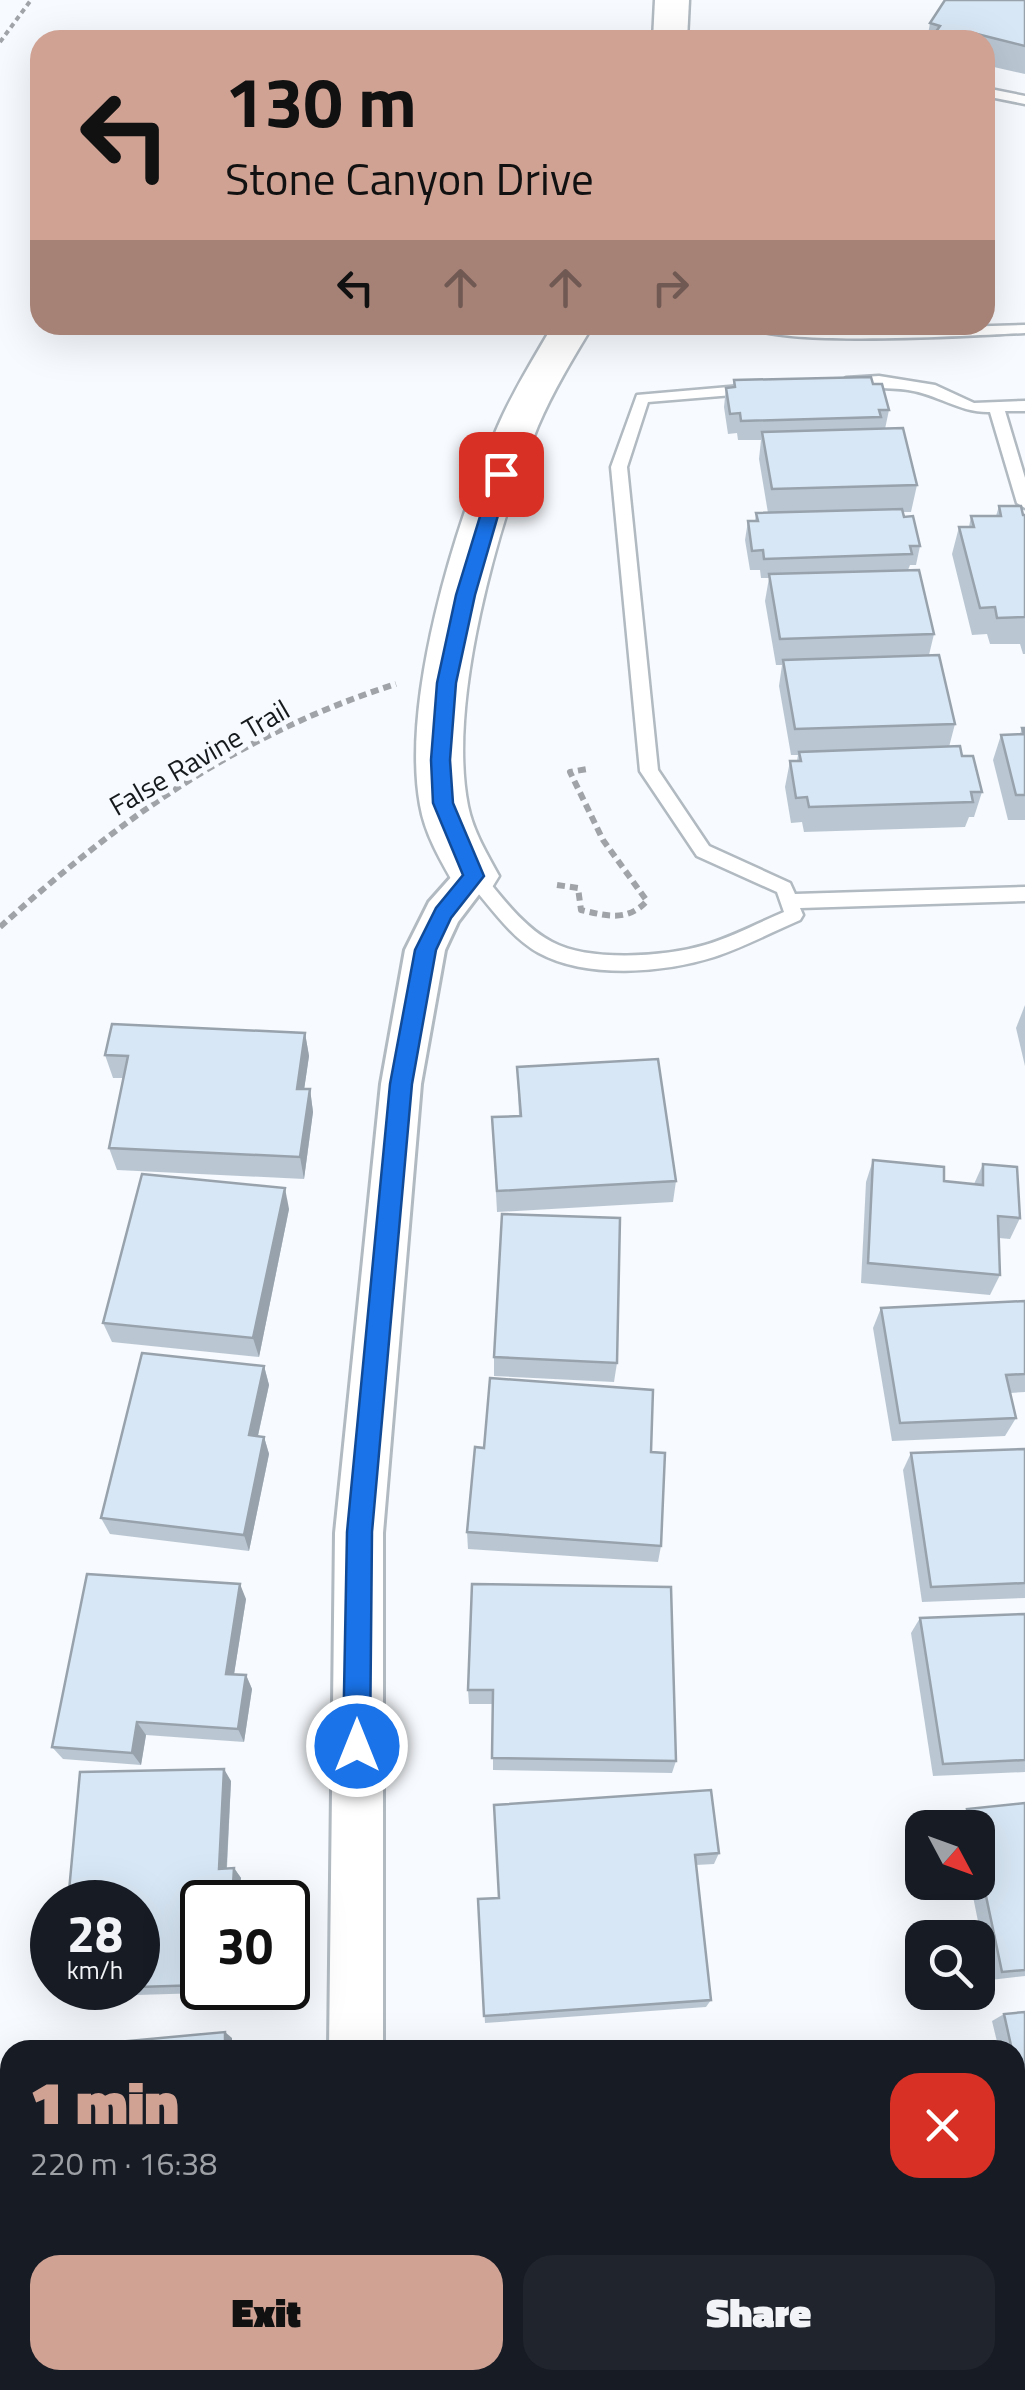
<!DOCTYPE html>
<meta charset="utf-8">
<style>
:root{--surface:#171b24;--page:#20242c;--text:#f1f3f6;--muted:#9ea1a6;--accent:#cfa294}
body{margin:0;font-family:"Titillium Web",sans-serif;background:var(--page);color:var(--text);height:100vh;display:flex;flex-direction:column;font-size:38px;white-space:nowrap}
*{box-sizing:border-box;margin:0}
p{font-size:32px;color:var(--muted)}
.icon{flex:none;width:55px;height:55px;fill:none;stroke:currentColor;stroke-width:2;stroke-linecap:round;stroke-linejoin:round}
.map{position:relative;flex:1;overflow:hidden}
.drawer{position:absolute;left:0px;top:2040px;width:1025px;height:350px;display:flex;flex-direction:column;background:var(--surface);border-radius:30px 30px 0 0;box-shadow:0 10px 40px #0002}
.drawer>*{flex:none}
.top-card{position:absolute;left:30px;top:30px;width:965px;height:305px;border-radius:30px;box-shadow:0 10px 40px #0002;background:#cfa294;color:#111;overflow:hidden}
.needle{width:65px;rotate:131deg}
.buttons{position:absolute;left:905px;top:1810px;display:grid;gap:20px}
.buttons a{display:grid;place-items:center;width:90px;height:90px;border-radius:20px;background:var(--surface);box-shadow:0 10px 40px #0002;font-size:50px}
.speed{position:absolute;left:30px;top:1880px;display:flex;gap:20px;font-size:50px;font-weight:700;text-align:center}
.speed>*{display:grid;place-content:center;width:130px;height:130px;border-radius:50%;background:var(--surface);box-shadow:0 10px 40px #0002;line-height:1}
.speed small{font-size:25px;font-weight:400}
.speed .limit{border:5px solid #111;border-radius:15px;background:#fff;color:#111}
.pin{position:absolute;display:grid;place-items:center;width:85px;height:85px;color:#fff;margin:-42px;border-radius:20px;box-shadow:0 5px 15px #0006}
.me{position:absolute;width:110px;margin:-55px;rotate:0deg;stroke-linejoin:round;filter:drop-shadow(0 0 8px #0008)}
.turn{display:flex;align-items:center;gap:35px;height:210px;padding:0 30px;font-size:45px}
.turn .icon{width:130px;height:130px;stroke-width:2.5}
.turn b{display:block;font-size:70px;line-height:85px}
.lanes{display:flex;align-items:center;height:95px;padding:0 30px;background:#0003;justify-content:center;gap:50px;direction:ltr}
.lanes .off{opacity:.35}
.round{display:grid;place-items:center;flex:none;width:105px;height:105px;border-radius:30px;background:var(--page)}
.overview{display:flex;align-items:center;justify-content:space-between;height:170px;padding:0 30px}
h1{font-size:60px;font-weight:800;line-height:75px;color:var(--accent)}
.cta{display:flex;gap:20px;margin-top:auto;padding:20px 30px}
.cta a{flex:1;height:115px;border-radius:30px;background:var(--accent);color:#111;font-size:40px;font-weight:800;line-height:115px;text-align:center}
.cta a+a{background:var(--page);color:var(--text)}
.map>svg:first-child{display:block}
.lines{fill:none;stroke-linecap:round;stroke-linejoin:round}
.lane-casing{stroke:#b1b9c1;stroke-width:5}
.street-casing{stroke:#b1b9c1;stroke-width:6}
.secondary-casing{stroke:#b1b9c1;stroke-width:5}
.path-far1{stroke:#a0a3a7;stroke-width:4;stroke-dasharray:5 4;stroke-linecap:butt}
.path{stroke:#a0a3a7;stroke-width:6;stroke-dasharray:8 5;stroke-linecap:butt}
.lane{fill:#fff;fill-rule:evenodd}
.street{fill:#fff;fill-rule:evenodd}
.secondary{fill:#fff;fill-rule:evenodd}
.wall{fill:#bac7d3}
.shaded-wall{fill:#97a2ac}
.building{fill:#d8e7f5;stroke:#97a2ac;stroke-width:2.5}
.route{fill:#1a73e8;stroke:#114b97;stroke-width:2.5}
.labels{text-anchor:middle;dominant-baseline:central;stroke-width:10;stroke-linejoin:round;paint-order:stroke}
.street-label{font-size:28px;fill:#171a1d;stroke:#f7fafe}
</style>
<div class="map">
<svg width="1025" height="2390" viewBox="0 0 1025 2390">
<rect width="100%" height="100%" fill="#f7fafe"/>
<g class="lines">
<defs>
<g id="lane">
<polygon points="985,88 1025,96 1025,104 985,96"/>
<path d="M744 325 889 329 1025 325V333C974 335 778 348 744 325Z"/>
<path d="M879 376 935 385 974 403 1025 401V411H1005L1025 478V508L1017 503 990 412C960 413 937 394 908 390 892 387 847 389 839 383L846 378Z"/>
<path d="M752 385 759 390 757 393 648 402 627 467 658 770 709 846 790 883 795 894 1025 887V901L800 908 803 915 800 920C772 932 744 947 714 957 664 973 587 979 539 953 510 937 489 905 468 881L465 876 468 871H480C501 896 523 927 552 942 589 962 665 957 705 945 732 937 758 923 784 912L777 892 697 856 640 771 611 467 637 395Z"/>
</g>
<g id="street">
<polygon points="474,861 487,866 493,876 458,922 445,950 421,1084 383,1533 383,2050 329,2050 335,1533 381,1084 405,950 429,902 461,866"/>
<rect x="326" y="2380" width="60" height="10"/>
</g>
<g id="secondary">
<polygon points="655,0 689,0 687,40 653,40"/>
<path d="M553 325H593C573 358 553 391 538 426 498 524 447 702 468 806 473 831 487 854 499 876L491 889 474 895 457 889C442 863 425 835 420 805 401 700 455 523 498 426 513 391 534 358 553 325Z"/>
</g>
</defs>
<use href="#lane" class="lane-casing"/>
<use href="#street" class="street-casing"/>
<use href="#secondary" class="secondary-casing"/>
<polyline class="path-far1" points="0,42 31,0"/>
<g class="path">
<path d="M557 885 578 888 581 910C607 916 627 922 647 901L603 840 570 772 587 769"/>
<path d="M0 927C121 818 239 734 396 684"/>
</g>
<use href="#lane" class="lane"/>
<use href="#street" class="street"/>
<use href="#secondary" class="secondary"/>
</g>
<g class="wall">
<polygon points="1025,0 1025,74 985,65 985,40 927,40 930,23"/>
<polygon points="734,380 873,384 889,410 885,429 917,485 911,512 903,512 920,546 916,565 910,565 908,570 934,634 929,655 955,724 949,747 962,756 982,792 974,817 969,817 965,827 804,832 802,822 791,823 785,787 790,761 797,761 798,755 791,755 779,686 782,665 776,665 765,601 769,578 761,578 760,570 750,570 745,540 748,521 755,521 756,513 768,513 759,459 761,440 738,440 737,433 728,434 724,407 726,388 733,387"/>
<polygon points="999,506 1025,515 1025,654 1023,654 1020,644 990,644 987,634 972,635 952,554 959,527 969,527 971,516 996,516"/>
<polygon points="1022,728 1025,728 1025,820 1008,820 993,760 1001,735 1020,734"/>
<polygon points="1025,1005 1025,1066 1016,1028"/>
<polygon points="305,1033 309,1056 304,1089 310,1089 313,1112 304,1179 117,1170 109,1148 124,1078 113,1078 105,1055"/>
<polygon points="517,1067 676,1181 673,1202 497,1212 492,1117 519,1116"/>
<polygon points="873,1160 944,1181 974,1184 983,1164 1020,1218 1010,1239 999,1238 1000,1275 990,1295 861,1283 866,1182"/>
<polygon points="289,1209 259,1357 112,1342 103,1323"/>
<polygon points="1025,1301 1025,1392 1010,1393 1016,1418 1005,1436 892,1441 873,1328 881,1308"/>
<polygon points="494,1357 617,1363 614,1382 494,1376"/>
<polygon points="264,1366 269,1385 258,1436 264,1437 269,1454 249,1551 110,1534 101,1518"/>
<polygon points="1025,1449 1025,1598 922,1602 903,1470 911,1453"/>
<polygon points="651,1452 661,1546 658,1562 468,1549 467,1532"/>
<polygon points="472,1584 676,1761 672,1773 493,1770 493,1704 469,1704 468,1690"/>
<polygon points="246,1599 234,1674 246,1675 252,1689 244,1742 146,1735 141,1765 63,1759 52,1747"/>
<polygon points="1025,1614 1025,1772 933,1776 911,1633 920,1618"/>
<polygon points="231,1781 227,1868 234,1868 241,1878 202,1902 202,1988 236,1988 236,1992 70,1997 59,1990"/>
<polygon points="1025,1803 1025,1976 990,1980 970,1882 978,1882 978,1828 958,1828 956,1820 967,1809"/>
<polygon points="494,1805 719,1853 714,1864 696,1865 711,2000 706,2007 485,2023 478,1899 499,1898"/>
<polygon points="1025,2012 1025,2175 1015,2128 1015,2050 999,2050 992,2021 1004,2014"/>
<polygon points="1025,2236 1025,2273 1018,2237"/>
</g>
<g class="shaded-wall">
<polygon points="305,1033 309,1056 301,1111 297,1089"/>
<polygon points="310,1089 313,1112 304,1179 300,1157"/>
<polygon points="285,1188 289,1209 259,1357 253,1338"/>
<polygon points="264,1366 269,1385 254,1453 249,1435"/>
<polygon points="264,1437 269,1454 249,1551 244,1535"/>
<polygon points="240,1584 246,1599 232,1687 226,1674"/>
<polygon points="246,1675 252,1689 244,1742 238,1729"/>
<polygon points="137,1722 146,1735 141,1765 132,1753"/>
<polygon points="224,1769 231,1781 226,1879 219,1869"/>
<polygon points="234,1868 241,1878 239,1902 232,1902"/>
<polygon points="225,2032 232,2038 232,2050 225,2050"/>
<polygon points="179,2380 188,2380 187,2390 178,2390"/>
</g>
<g class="building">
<polygon points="945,0 1025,0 1025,46 973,33 969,40 964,40 935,33 940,26 930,23"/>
<polygon points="871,377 873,384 882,384 889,410 879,410 881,417 741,421 740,413 730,414 726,388 735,387 734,380"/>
<polygon points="903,428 917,485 772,489 762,432"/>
<polygon points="999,506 1021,506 1023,515 1025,515 1025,617 997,618 995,607 980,608 959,527 974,527 971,516 1001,516"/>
<polygon points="902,509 904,517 913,516 920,546 910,546 912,554 764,559 763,550 752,551 748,521 758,521 756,513"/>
<polygon points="919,570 934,634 780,639 769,574"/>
<polygon points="939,655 955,724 795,729 783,660"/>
<polygon points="1022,728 1025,728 1025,795 1016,795 1001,735 1024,734"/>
<polygon points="960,746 962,756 973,756 982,792 971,792 973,802 809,807 807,797 796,798 790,761 801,761 799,752"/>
<polygon points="112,1024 305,1033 297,1089 310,1089 300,1157 109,1148 128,1056 105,1055"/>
<polygon points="658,1059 676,1181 497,1191 492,1117 521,1116 517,1067"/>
<polygon points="873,1160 944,1167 944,1181 983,1185 983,1164 1017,1167 1020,1218 998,1216 1000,1275 868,1263"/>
<polygon points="142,1174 285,1188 253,1338 103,1323"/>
<polygon points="502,1214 620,1218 617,1363 494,1357"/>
<polygon points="1025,1301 1025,1374 1006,1375 1016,1418 900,1423 881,1308"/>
<polygon points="142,1353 264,1366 249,1435 264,1437 244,1535 101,1518"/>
<polygon points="490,1378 653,1390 651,1452 665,1453 661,1546 467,1532 475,1447 484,1448"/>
<polygon points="1025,1449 1025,1583 931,1587 911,1453"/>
<polygon points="87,1574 240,1584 226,1674 246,1675 238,1729 137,1722 132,1753 52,1747"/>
<polygon points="472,1584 671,1587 676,1761 492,1758 493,1690 468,1690"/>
<polygon points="1025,1614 1025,1760 943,1764 920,1618"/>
<polygon points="224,1769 219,1869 234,1868 232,1902 202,1902 202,1985 138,1987 138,1902 68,1902 80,1772"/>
<polygon points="711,1790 719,1853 695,1855 711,2000 484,2016 478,1899 499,1898 494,1805"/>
<polygon points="1025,1803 1025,1970 1002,1972 978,1858 978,1828 971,1828 967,1809"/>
<polygon points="60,1988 128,1988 59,1990"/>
<polygon points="1025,2012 1025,2110 1015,2063 1015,2050 1012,2050 1004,2014"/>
<polygon points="225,2032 225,2050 32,2050"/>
<polygon points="30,2380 179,2380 178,2390 30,2390"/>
<polygon points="511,2380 774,2380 775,2390 511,2390"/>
</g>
<polygon class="route" points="501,468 510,474 475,595 456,683 450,760 453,803 484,876 451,918 436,950 412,1084 372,1532 370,1746 366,1756 357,1759 347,1756 343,1746 347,1532 390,1084 415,950 436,908 463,875 433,803 431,760 437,683 456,595 493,474"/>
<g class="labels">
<g class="street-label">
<text transform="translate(199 757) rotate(-30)">False Ravine Trail</text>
</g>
</g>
</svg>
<div class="buttons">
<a><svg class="needle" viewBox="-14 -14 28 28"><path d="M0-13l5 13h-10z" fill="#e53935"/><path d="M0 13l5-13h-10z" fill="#9ea1a6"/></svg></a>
<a><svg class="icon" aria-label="search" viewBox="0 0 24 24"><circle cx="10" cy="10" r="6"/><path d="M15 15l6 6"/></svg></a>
</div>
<div class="speed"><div>28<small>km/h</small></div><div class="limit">30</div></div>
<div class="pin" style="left:501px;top:474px;background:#d93025"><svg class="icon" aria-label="arrive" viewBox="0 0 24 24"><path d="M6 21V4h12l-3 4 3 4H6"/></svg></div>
<svg class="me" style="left:357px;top:1746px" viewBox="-20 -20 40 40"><circle r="17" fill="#1a73e8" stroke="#fff" stroke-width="3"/><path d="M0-11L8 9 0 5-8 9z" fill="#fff"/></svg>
<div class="top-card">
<div class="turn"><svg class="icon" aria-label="left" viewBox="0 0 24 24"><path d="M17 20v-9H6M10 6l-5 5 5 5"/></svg><div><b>130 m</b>Stone Canyon Drive</div></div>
<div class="lanes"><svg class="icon" aria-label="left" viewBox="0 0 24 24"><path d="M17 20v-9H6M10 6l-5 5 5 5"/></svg><svg class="icon off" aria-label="ahead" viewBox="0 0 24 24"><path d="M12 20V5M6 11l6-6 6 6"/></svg><svg class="icon off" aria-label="ahead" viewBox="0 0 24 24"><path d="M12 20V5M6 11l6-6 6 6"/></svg><svg class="icon off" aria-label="right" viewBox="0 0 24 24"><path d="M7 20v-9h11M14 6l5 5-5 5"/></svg></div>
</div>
<section class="drawer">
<div class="overview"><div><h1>1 min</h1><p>220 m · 16:38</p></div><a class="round" style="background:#d93025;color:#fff"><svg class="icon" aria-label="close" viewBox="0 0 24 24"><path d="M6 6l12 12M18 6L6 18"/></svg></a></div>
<div class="cta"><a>Exit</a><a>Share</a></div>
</section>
</div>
